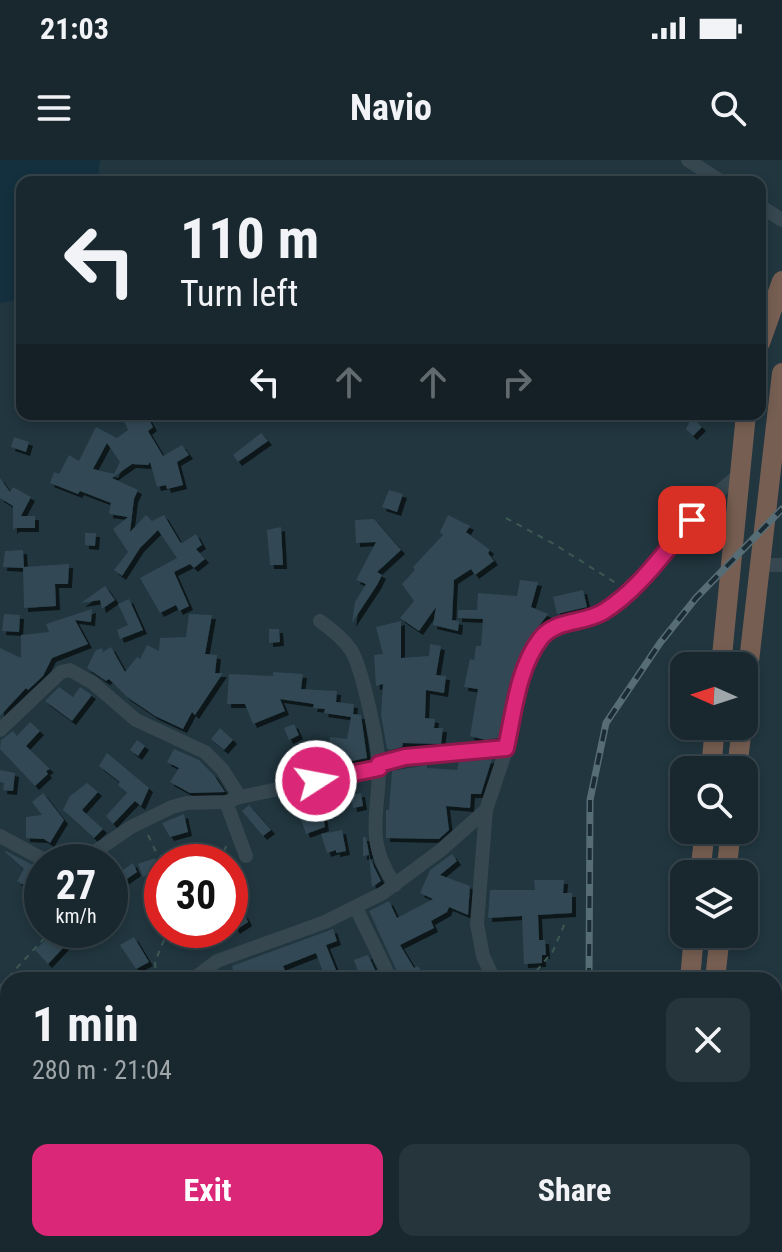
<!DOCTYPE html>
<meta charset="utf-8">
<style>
:root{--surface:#19282f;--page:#26343b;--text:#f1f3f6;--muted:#9fa6aa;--line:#37444b;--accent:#db2777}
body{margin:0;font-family:"Roboto Condensed",sans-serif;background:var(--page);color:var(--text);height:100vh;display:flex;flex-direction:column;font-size:30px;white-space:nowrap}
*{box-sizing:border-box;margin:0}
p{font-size:26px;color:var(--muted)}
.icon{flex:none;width:44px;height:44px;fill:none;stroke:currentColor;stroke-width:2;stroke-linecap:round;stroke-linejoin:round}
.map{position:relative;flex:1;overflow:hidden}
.drawer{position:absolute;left:0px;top:812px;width:782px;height:280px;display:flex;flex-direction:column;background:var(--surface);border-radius:24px 24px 0 0;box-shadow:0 4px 12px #0003,0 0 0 2px var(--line)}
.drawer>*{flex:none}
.guide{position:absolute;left:16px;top:16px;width:750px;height:244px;border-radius:16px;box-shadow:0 4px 12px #0003,0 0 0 2px var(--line);background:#19282f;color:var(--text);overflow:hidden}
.needle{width:52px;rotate:273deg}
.fabs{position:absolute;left:670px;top:492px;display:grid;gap:16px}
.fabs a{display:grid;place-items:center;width:88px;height:88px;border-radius:16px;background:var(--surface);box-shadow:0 4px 12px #0003,0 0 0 2px var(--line);font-size:40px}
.speed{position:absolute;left:24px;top:684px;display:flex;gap:16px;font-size:40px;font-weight:700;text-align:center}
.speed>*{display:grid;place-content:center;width:104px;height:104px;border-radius:50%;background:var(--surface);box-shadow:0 4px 12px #0003,0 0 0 2px var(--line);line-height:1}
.speed small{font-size:20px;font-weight:400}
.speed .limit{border:12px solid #d22;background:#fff;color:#111}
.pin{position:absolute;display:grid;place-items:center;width:68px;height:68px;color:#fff;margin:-34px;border-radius:16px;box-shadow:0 4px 12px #0006}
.me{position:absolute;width:88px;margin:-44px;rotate:79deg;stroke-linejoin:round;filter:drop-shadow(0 0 6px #0008)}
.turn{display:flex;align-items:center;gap:28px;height:168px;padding:0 32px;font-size:36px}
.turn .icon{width:104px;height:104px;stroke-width:2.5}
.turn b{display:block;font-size:56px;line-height:68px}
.lanes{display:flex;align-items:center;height:76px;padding:0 32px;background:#0003;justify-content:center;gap:40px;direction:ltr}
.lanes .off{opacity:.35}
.round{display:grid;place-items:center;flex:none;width:84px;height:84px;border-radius:16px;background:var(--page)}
.summary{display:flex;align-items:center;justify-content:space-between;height:136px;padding:0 32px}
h1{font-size:48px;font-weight:700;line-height:60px}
.primary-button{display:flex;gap:16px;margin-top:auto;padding:16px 32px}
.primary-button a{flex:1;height:92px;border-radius:16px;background:var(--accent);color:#fff;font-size:32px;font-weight:700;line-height:92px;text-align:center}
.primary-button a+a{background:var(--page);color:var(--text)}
.status{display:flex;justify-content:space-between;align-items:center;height:56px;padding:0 40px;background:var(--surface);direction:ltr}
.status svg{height:22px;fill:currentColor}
header{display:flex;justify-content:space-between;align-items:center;height:104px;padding:0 32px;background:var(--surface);font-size:36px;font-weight:700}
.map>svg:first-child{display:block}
.water{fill:#14303e}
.building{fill:#304954;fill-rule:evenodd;filter:url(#shadow)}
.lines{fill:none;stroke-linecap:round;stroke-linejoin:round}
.path{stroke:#3c5853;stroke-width:2;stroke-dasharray:6 6;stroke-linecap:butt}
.minor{stroke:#36474f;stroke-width:14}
.highway{stroke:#765e52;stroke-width:20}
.rail-casing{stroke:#576d76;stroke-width:7}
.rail{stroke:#1b2c34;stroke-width:4;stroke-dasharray:12;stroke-linecap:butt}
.route-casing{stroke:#8e194d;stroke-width:20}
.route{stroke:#db2777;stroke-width:14}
</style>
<div class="status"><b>21:03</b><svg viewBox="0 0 49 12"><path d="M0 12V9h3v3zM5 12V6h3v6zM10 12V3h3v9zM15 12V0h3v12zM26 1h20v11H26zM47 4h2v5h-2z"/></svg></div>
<header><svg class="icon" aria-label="menu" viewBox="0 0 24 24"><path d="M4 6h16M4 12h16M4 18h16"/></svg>Navio<svg class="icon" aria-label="search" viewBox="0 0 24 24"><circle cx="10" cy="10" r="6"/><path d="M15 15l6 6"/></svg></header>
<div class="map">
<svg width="782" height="1092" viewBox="0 0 782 1092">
<defs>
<filter id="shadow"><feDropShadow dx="4" dy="4" stdDeviation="0" flood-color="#0009"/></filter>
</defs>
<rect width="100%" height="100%" fill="#21363f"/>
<polygon class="water" points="0,0 100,0 97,22 22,22 22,139 0,143"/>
<g class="building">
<path d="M127 254H146L153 267 148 271 163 296 182 285 189 295 177 302 183 325 167 329 166 325 157 327 150 302 148 305 132 304 112 318 138 330 134 339 130 372 146 355 152 361 164 355 180 382 182 383 196 374 202 385 196 389 205 399 194 408 190 404 174 412 189 446 179 451 176 445 160 453 140 418 177 398 158 370 140 388 122 416 114 410 128 392 113 369 128 357 109 354 111 343 80 331 78 334 50 323 54 312 59 314 69 295 79 301 96 267 117 278 128 270 122 257ZM107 283 120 302 114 314 93 309Z"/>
<polygon points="692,257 702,267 693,276 686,269"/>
<polygon points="261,273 268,281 238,302 233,295"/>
<polygon points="14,277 29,282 26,292 11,287"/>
<polygon points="0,318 10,332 13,327 31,337 21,356 35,356 35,368 15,368 13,370 13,346 0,338"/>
<polygon points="389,330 403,334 397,352 382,347"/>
<polygon points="448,355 470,366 466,372 490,390 488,393 494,401 475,415 471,409 454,420 452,460 459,461 458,471 433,465 436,447 419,471 400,458 414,441 402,424 415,410 413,407 443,375 440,372"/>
<polygon points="374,359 401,390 377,412 382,415 377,425 352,463 355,442 366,424 356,420 376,382 356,383 355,360"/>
<polygon points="281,367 283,405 270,405 267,370"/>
<polygon points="85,373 96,373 95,386 85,385"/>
<polygon points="23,390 24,407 69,404 68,424 55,424 56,446 24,448 23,408 3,407 5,391"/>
<polygon points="520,420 538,422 531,447 548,454 525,485 511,521 498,578 486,580 470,576 478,529 464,527 470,499 474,500 476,486 481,486 483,459 458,458 458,450 477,450 478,433 517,436"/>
<polygon points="105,426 115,440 102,449 100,440 81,443"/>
<polygon points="583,430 587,447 557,454 553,437"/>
<polygon points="129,439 143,470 120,479 117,470 128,465 118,444"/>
<polygon points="92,449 91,462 75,460 88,484 52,498 43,516 28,530 26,528 0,556 0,488 21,498 21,475 49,472 46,464"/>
<polygon points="4,454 20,455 19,472 2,471"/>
<polygon points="189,454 212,455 205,494 217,495 215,513 223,513 195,555 192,552 183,569 155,556 127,537 109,519 106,521 87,508 96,490 102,488 103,492 111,487 125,512 137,497 140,499 147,485 159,491 160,478 186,477"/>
<polygon points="401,461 401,498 429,496 430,484 441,486 436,515 446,516 444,533 426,530 425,558 435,559 434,568 443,568 441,584 403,583 402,587 391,590 387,589 381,555 383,524 376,526 374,495 383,494 376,467"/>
<polygon points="269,469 279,469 280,482 269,483"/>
<polygon points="273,512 303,514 301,529 337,531 336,542 354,544 353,554 361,555 367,598 341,603 339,606 292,605 292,597 328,596 330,577 347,579 351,557 324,553 325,549 313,548 314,544 280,539 285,551 253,564 245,544 227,544 229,514 273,516"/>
<polygon points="59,527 73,537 80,527 92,535 72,561 45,541"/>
<polygon points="30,562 40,571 26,586 50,609 46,611 48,614 35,626 0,589 1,580 13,571 17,576"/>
<polygon points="294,564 299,575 289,580 284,568"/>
<polygon points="220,568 233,580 224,590 211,579"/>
<polygon points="137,580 145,586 138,596 130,590"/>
<polygon points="174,589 199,600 214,615 225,632 190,633 170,622 179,608 167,602"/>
<polygon points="107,593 149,628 141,646 135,641 113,664 106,656 127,633 118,625 120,622 99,606"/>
<polygon points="492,599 481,634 471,634 470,648 446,646 449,670 439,679 386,678 386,650 389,650 392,611 427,605 427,608 457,610 459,602"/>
<polygon points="0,610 15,613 13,631 3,630 4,623 0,622"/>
<polygon points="87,623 98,632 82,650 103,669 94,678 63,650 70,636"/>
<polygon points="335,627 337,632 341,631 344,641 322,648 325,667 306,674 293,636"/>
<polygon points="43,633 64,660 50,683 44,679 26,678 26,657 42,655 32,642"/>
<polygon points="361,633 363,646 353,648 351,635"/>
<polygon points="249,645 271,670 263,676 242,651"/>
<polygon points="184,654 188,672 170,677 162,663"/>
<polygon points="342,670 346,691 336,693 336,690 327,693 321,674"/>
<polygon points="363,677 366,677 370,699 381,721 372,727 369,695 363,696"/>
<polygon points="6,691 42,710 42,714 38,712 29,728 17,721 24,709 5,692"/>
<polygon points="452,694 457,701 440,715 470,726 468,755 449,747 447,752 431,761 434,768 400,785 414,808 418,806 426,820 401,820 369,751 389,741 397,758 433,739 420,733 430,710"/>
<polygon points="155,698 160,711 143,717 138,704"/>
<polygon points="133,703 137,712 114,728 110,719"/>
<polygon points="534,720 564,720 563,733 572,733 572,753 538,755 539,780 545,780 546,795 542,795 542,803 524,804 522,756 488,758 490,730 535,730"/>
<polygon points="244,754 248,762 236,770 230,761"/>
<polygon points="333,769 337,781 326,785 340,820 326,820 316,793 283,806 289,820 235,820 232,806"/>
<polygon points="54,772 66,785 48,804 35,790"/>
<polygon points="134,777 149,802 136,809 120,785"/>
<polygon points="368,795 380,820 361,820 354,800"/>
</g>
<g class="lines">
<g class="path">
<polyline points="506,358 554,384 619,425"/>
<polyline points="148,675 156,692 169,702"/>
<polyline points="218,702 227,685"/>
<polyline points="156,820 155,802 168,770"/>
<polyline points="529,820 553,791 565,763"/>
<polyline points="0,826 52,770"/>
</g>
<g class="minor">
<polyline points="688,0 722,22"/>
<polyline points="760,46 782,60"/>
<polyline points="759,405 782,405"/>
<path d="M320 461C332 470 343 478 351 490 362 507 380 590 379 611 378 658 365 681 395 725"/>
<polyline points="0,570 61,512 70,510 93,523 136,560 205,592 222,609 240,637 379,608"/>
<polyline points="379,604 405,597 506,588"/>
<polyline points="226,642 246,696"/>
<polyline points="0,676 48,702"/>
<polyline points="80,702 131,667 172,647 187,643 226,642 240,637"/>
<polyline points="356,748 391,820"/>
<polyline points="192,820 217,801 325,762 383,733 441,690 486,650"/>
<polyline points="494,820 483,796 477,764 486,650 504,596 521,523 534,488 553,467 596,456 630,432 709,340 741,313"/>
<polyline points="0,951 8,951"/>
<polyline points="417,1084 452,1089 463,1084"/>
</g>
<g class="highway">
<polyline points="760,183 782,121"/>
<polyline points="721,506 746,254"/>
<polyline points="744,545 782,213"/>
<polyline points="711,610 715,566"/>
<polyline points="737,610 742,566"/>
<polyline points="700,714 705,670"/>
<polyline points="726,714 731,670"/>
<polyline points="690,820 694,774"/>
<polyline points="715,820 720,774"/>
<polyline points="646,1092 646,1084"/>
<polyline points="665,1092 665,1084"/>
<polyline points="688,1092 688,1084"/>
</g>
<defs>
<g id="rail">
<polyline points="589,820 590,640 606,563 660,483 696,438 782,349"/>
<polyline points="490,1092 496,1084"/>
</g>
</defs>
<use href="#rail" class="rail-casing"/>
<use href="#rail" class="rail"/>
</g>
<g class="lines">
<defs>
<path id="route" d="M316 621 379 608V604L405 597 506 588C514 552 518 507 541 478 556 459 583 464 603 452 639 430 664 392 692 360"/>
</defs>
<use href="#route" class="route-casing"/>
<use href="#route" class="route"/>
</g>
</svg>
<div class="fabs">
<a><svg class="needle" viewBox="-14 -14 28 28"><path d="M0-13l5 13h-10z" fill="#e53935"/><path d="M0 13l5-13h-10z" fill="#9fa6aa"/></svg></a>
<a><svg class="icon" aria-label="search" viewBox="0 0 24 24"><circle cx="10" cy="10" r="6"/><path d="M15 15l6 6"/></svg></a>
<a><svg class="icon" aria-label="layers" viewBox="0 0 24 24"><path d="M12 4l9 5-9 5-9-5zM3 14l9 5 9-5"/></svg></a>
</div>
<div class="speed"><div>27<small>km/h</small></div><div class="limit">30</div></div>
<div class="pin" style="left:692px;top:360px;background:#d93025"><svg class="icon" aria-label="arrive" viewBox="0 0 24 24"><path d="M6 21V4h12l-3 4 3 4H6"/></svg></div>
<svg class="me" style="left:316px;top:621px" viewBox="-20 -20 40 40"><circle r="17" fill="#db2777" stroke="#fff" stroke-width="3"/><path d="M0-11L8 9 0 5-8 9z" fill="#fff"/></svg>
<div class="guide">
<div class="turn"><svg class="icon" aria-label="left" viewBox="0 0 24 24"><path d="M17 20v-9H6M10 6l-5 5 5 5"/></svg><div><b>110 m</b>Turn left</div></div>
<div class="lanes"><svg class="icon" aria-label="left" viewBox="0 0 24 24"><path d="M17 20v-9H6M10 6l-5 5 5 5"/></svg><svg class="icon off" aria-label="ahead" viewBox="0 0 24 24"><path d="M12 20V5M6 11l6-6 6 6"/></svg><svg class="icon off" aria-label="ahead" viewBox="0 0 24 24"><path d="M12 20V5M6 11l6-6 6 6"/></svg><svg class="icon off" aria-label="right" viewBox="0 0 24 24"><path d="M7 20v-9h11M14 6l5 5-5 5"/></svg></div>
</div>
<section class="drawer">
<div class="summary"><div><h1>1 min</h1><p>280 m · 21:04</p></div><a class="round"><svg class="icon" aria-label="close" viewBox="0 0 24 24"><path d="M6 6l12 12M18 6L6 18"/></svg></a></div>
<div class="primary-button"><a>Exit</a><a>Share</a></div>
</section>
</div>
